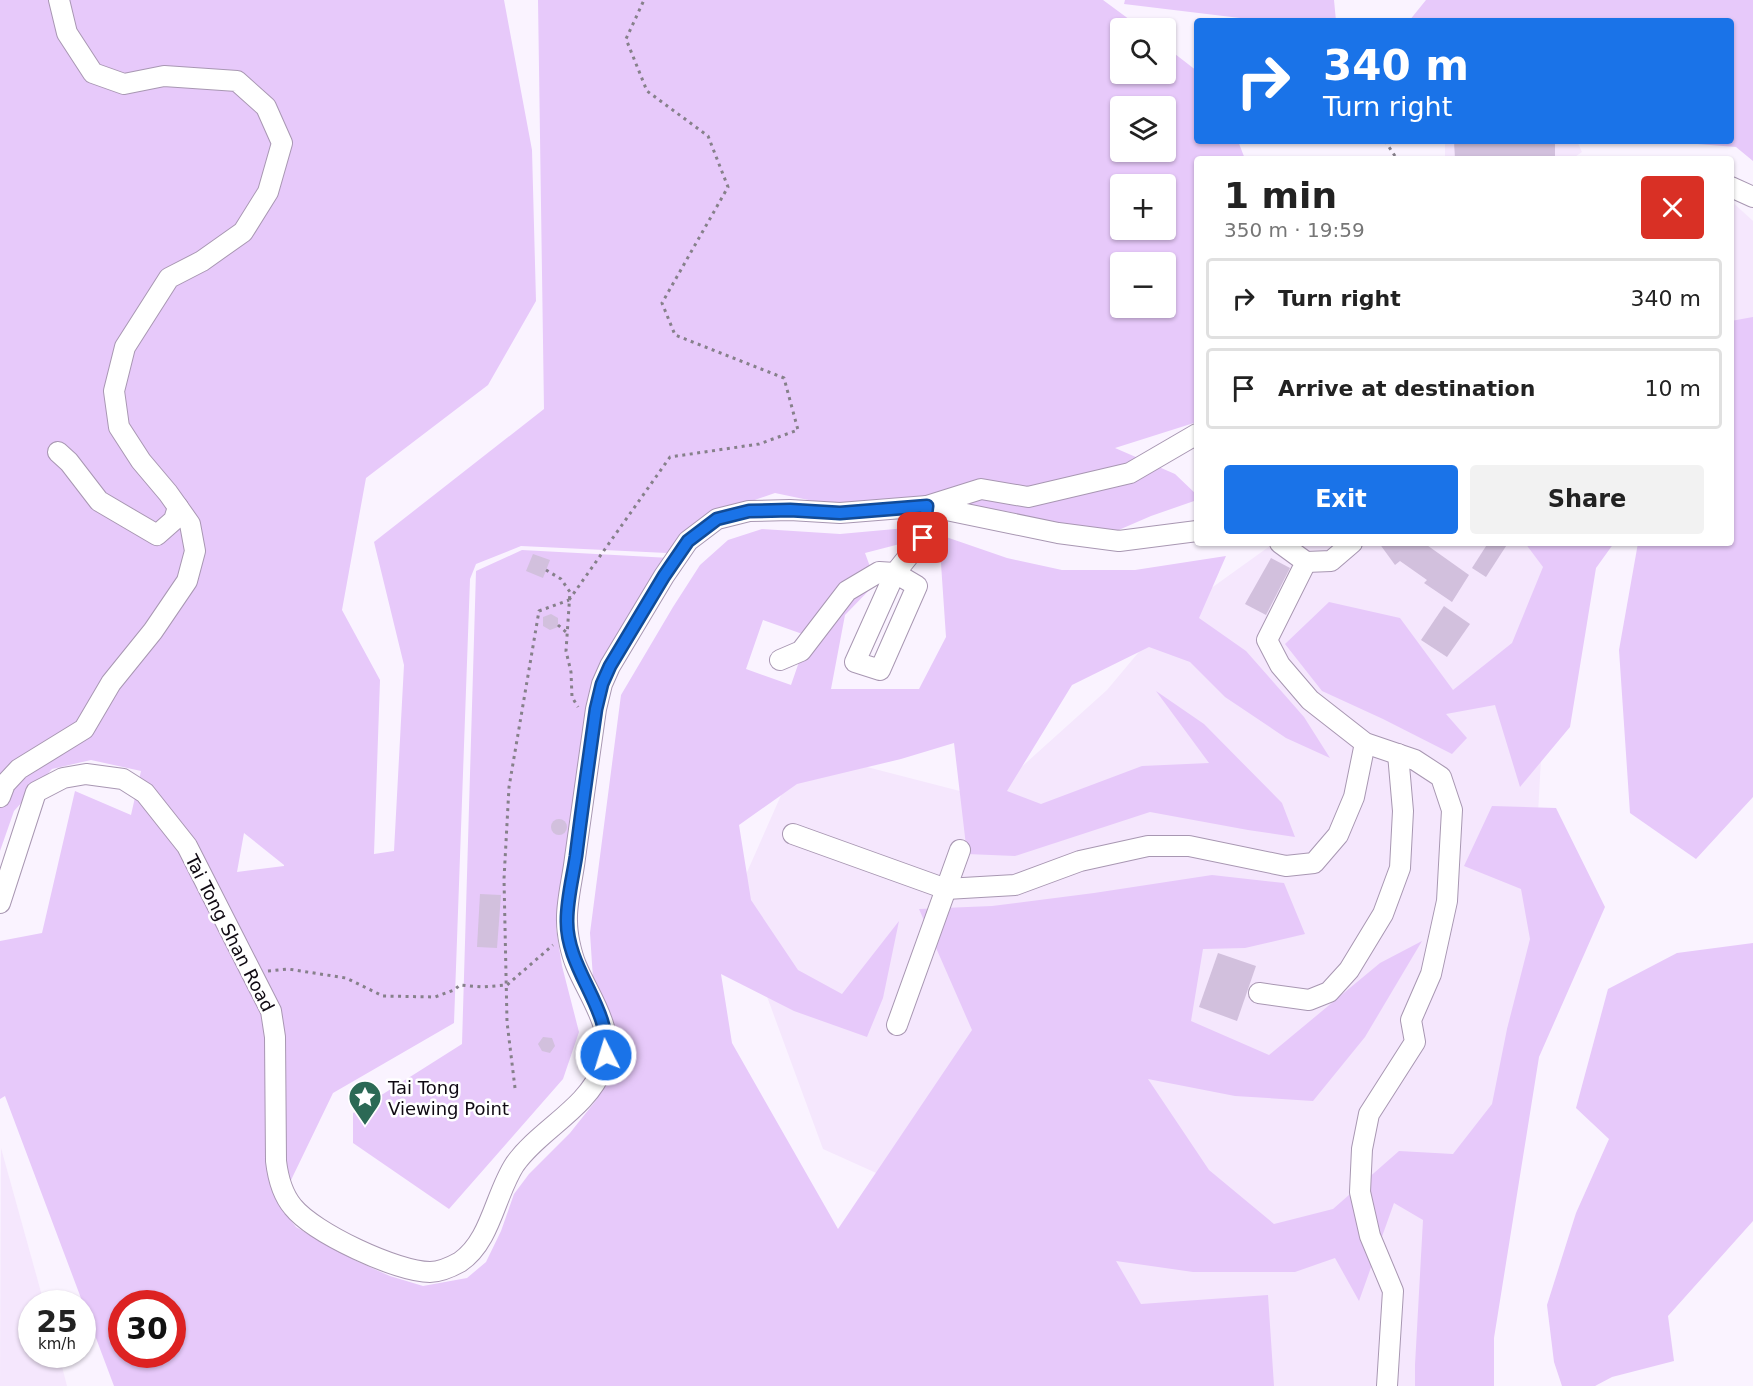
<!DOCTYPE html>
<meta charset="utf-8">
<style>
:root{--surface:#fff;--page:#f2f2f2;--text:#222;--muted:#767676;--line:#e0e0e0;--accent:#1a73e8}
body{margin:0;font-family:"DejaVu Sans",sans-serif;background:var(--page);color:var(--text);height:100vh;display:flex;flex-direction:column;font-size:22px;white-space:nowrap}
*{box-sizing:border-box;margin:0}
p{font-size:20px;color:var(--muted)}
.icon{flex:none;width:33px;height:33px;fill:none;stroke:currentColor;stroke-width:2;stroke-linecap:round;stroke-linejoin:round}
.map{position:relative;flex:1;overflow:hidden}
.details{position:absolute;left:1194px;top:156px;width:540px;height:390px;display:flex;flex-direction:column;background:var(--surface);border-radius:6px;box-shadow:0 2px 4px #0004}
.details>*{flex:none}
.banner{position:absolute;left:1194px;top:18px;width:540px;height:126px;border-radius:6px;box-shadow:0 2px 4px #0004;background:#1a73e8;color:#fff;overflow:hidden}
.tools{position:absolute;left:1110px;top:18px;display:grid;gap:12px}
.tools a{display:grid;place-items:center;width:66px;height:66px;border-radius:6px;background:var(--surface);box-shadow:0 2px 4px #0004;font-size:30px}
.speed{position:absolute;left:18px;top:1290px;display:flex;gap:12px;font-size:30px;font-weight:700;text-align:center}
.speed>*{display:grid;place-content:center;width:78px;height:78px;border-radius:50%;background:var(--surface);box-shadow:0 2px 4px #0004;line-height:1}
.speed small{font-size:15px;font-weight:400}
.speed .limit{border:9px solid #d22;background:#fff;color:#111}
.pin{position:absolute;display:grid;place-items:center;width:51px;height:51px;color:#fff;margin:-26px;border-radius:12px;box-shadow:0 3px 9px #0006}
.me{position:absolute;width:66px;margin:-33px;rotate:355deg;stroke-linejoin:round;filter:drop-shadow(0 0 4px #0008)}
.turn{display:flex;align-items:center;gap:21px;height:126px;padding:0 30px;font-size:27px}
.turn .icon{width:78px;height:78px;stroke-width:2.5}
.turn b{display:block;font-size:42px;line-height:51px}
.round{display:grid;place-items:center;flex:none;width:63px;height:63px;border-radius:6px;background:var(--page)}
.overview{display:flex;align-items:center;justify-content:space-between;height:102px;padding:0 30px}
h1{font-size:36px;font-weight:700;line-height:45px}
.button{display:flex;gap:12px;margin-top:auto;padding:12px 30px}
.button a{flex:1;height:69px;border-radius:6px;background:var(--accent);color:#fff;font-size:24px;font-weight:700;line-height:69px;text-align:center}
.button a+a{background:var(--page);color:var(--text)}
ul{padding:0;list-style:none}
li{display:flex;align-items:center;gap:18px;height:81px;margin:0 12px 9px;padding:0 18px;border:3px solid var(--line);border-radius:6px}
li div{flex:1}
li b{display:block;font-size:22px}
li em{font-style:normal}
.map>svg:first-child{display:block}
.built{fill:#f5e7fd}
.green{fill:#e7c9fa;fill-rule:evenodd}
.building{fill:#d2c0dd}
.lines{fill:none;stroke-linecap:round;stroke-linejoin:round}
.minor-casing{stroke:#a897b2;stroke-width:22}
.path{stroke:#86808a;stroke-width:3;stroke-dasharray:3 4.5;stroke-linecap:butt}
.minor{stroke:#fff;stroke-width:20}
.route-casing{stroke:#114b97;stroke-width:15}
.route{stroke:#1a73e8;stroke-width:10}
.labels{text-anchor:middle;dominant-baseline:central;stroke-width:5;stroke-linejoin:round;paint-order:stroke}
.street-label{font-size:18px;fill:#100a13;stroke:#fff}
.poi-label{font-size:18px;fill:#100a13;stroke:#fff;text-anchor:start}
</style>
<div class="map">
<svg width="1753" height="1386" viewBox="0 0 1753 1386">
<rect width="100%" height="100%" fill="#faf3ff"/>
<g class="built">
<polygon points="1445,141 1577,141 1582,152 1572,159 1445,159"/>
<polygon points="1731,201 1753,221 1753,335 1731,345"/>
<polygon points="1274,543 1546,543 1550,596 1525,1049 1457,1386 1155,1386 925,1195 823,1149 733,904 801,750 987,798 1107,690 1164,622"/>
<polygon points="1,1148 44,1303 32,1304 32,1354 59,1355 67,1386 0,1386"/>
</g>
<g class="green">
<path d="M0 0H504L532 150 536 301 488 385 366 478 342 610 380 680 374 854 394 851 404 665 374 542 544 409 538 0H1103L1141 28H1120V74H1166V47L1197 71V141H1238L1245 159H1197V422L1115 448 1175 474 1197 495V500L1151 516 1114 532 1055 524 1010 512 926 498 837 506 775 493 717 513 686 530 667 553 521 546 476 564 470 579 454 1023 333 1093 279 1205 296 1227 354 1260 390 1276 423 1286 467 1278 486 1262 501 1231 514 1194 529 1174 570 1133 597 1099 614 1058 613 1020 593 979 590 933 621 695 673 607 700 565 728 540 762 529 840 534 917 527 1007 558 1062 570H1135L1226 556 1199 618 1246 651 1304 717 1330 758 1286 738 1225 697 1190 662 1149 647 1072 685 1007 791 1041 804 1142 766 1209 763 1156 691 1204 724 1282 803 1295 837 1248 830 1150 812 1015 856 967 854 954 743 901 759 797 784 739 825 751 900 798 970 842 994 899 921 883 998 867 1037 794 1011 721 974 732 1043 838 1229 972 1030 919 909 992 906 1094 893 1212 875 1284 883 1305 934 1245 948 1203 949 1191 1021 1269 1055 1380 963 1422 941 1365 1037 1313 1101 1235 1096 1148 1079 1209 1170 1274 1224 1333 1209 1399 1151 1453 1154 1492 1104 1507 1029 1530 939 1521 889 1464 866 1492 806 1556 808 1605 907 1539 1057 1494 1338V1386H1415V1365L1423 1220 1394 1203 1359 1301 1335 1258 1295 1272H1193L1116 1261 1141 1304 1268 1295 1274 1386H114L5 1096 0 1099V941L42 933 75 791 131 815 141 771 91 760 52 769 14 811 0 851ZM1120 106H1166V152H1120ZM1120 184H1166V230H1120ZM1120 262H1166V308H1120ZM923 538 940 549 946 637 919 689H831L845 615 876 583 865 553ZM763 620 808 636 791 685 746 669ZM244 833 284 865V866L237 872ZM122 1304H172V1354H122Z"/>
<polygon points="1125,0 1334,0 1336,21 1245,21 1240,18 1124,4"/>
<polygon points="1426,0 1753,0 1753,161 1736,147 1659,141 1731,141 1731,21 1409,21"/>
<polygon points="1753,317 1753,797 1696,859 1630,813 1619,650 1638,543 1731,543 1731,321"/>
<polygon points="1525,543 1614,543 1596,568 1570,727 1520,787 1495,705 1446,714 1467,738 1452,754 1383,719 1322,691 1285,644 1329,602 1400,618 1453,690 1512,643 1543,567"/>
<polygon points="522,550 670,558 585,728 556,928 562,966 579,1032 563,1079 449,1209 353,1143 353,1113 462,1044 476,571"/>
<polygon points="1753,943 1753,1221 1668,1316 1674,1361 1612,1377 1595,1386 1562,1386 1554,1362 1547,1305 1576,1213 1609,1139 1576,1108 1608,989 1677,953"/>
</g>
<g class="building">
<polygon points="1454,141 1555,141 1555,159 1455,159"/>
<polygon points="1379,543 1424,543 1469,575 1452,602 1424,583 1427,580 1400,561 1395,565"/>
<polygon points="1488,543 1508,543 1486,577 1472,568"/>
<polygon points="533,554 550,560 543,578 526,571"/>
<polygon points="1271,558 1290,568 1266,615 1245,604"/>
<polygon points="1444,606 1470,624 1447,657 1421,640"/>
<polygon points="551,614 558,618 558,627 550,630 543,626 543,617"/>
<circle cx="559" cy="827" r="8"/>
<polygon points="480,894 501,895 497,948 477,947"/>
<polygon points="1218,953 1256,966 1237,1021 1199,1007"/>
<polygon points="543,1037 552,1038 555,1046 550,1053 542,1051 538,1044"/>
</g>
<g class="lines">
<defs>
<g id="minor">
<polyline points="1731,187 1753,197"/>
<polyline points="58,452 69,462 99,501 157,535 174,520 178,507"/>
<polyline points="1280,543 1306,562 1267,640 1280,665 1310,700 1365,743 1415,760 1441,777 1452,810 1447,901 1431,974 1411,1020 1415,1042 1369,1114 1362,1149 1360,1192 1370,1236 1393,1291 1387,1386"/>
<polyline points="1306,562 1331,561 1352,543"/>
<polyline points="780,660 801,651 847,591 879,572 895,573 917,586 880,670 855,662 895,573 923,538 927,506 981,489 1028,497 1130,473 1197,434"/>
<polyline points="0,797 5,784 19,769 84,729 111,683 153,631 187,581 195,551 190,524 168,493 141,461 119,427 114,391 125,347 169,278 202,261 243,232 268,192 282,143 266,107 237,81 164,76 124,84 93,73 67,33 59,0"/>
<polyline points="793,834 946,889 1015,885 1080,861 1148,846 1189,846 1286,866 1314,863 1338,835 1354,797 1365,743"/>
<path d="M0 903 36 792 63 778 86 774 123 779 145 793 187 846 271 1011 275 1037 276 1161C278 1178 282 1194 293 1207 314 1233 397 1272 430 1272 440 1272 451 1267 460 1262 491 1241 495 1194 515 1164 540 1129 587 1109 603 1067 617 1031 589 997 576 965 571 953 567 934 567 921 566 904 573 876 575 858 582 808 589 759 596 709L602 684 610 666 664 576 688 541 717 519 749 511 790 510 840 513 927 506 1058 533 1119 541 1197 531"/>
<polyline points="1259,993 1309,1000 1329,992 1349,970 1383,914 1400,868 1403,811 1398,754"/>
<polyline points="897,1025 960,850"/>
</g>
</defs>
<use href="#minor" class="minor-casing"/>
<g class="path">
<polyline points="1385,141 1397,159"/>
<polyline points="546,570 561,579 570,592 566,651 571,672 572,697 578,707"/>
<polyline points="569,600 670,457 759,444 798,430 784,378 675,335 662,303 728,187 708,136 647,91 626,39 644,0"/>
<polyline points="558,625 567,633"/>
<polyline points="268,971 288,969 346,978 383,996 435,997 454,990 460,985 482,987 507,985 553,945"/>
<polyline points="515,1088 507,1022 504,879 509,787 539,611 569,600"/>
</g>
<use href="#minor" class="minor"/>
</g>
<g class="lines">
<defs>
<path id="route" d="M606 1055C611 1008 566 969 567 920 567 899 573 876 576 856 582 807 589 758 596 709L602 684 610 666 664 576 688 541 717 519 749 511 790 510 840 513 927 506 923 538"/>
</defs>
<use href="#route" class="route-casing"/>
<use href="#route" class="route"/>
</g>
<defs>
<symbol id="sight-pin" viewBox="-11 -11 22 30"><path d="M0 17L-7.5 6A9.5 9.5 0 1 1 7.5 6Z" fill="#2c6955" stroke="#fff"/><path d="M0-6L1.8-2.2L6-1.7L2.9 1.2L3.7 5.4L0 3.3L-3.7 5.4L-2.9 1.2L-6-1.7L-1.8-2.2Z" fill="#fff"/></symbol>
</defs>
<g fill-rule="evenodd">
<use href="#sight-pin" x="346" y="1078" width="38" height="52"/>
</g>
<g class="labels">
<g class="street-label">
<text transform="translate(230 933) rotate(63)">Tai Tong Shan Road</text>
</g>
<g class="poi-label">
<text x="388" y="1087">Tai Tong<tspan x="388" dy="21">Viewing Point</tspan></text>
</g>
</g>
</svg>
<div class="tools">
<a><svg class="icon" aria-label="search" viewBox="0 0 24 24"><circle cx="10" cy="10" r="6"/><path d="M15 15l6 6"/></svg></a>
<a><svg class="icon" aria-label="layers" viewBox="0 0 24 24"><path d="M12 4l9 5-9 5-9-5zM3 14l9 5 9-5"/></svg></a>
<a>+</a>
<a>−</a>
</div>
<div class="speed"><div>25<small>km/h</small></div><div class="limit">30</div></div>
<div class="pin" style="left:923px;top:538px;background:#d93025"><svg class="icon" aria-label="arrive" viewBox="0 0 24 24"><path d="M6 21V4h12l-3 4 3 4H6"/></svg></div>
<svg class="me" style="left:606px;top:1055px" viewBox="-20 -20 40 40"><circle r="17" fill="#1a73e8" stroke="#fff" stroke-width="3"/><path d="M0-11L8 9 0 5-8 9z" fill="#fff"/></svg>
<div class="banner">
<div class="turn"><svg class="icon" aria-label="right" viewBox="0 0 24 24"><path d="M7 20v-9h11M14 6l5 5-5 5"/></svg><div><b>340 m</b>Turn right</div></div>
</div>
<section class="details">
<div class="overview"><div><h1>1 min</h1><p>350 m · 19:59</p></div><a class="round" style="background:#d93025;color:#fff"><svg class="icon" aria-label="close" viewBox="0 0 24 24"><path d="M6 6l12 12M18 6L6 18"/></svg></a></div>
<ul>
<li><svg class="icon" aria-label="right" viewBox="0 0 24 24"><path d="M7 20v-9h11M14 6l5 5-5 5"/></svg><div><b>Turn right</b></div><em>340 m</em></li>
<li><svg class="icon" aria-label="arrive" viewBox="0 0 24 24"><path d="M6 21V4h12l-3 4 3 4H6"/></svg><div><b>Arrive at destination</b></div><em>10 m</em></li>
</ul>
<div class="button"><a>Exit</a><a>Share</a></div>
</section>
</div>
